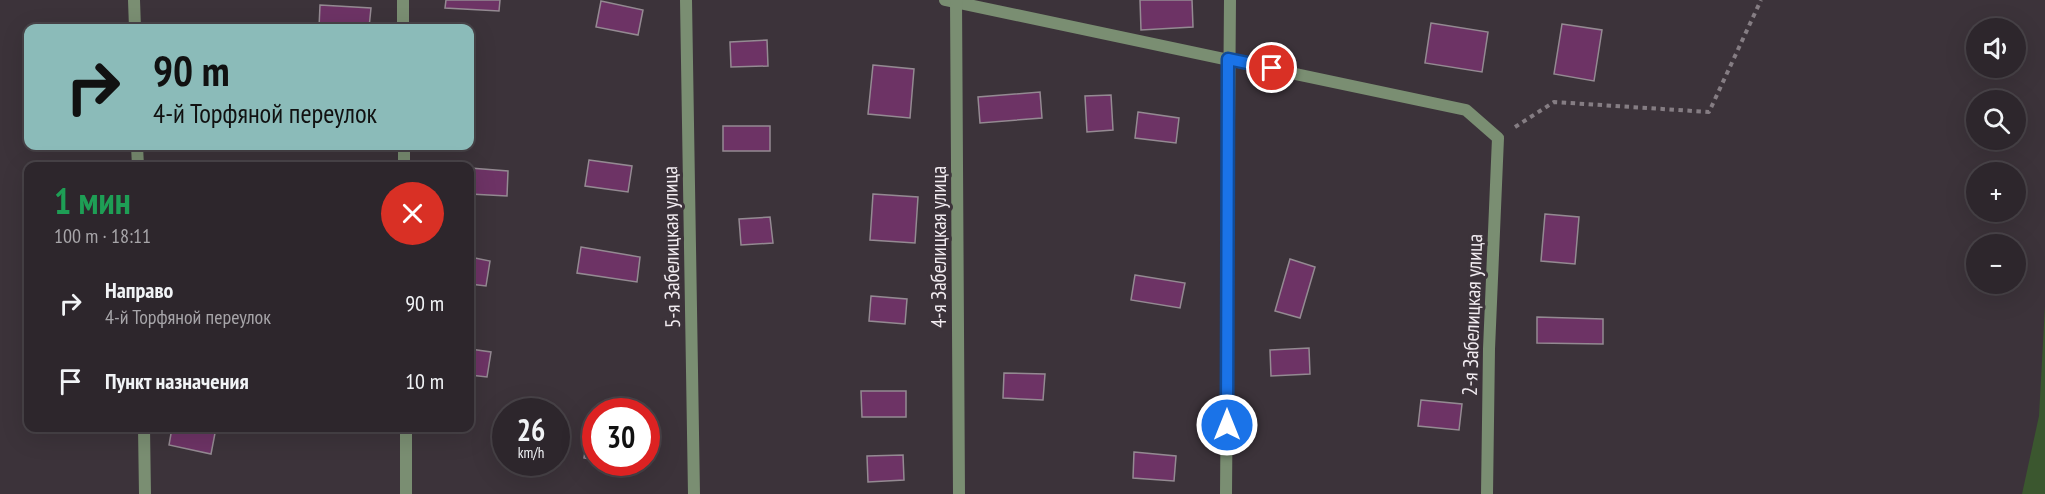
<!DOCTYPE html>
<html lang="ru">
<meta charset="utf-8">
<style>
:root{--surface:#2d262c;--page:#352e34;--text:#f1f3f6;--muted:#a7a5a9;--line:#484348}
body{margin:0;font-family:"PT Sans Narrow",sans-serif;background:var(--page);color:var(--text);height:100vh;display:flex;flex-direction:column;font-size:22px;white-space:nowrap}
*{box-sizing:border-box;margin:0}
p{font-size:20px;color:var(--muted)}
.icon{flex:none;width:33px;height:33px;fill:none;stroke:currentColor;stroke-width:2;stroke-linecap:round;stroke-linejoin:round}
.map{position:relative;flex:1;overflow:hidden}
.sheet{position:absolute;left:24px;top:162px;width:450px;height:270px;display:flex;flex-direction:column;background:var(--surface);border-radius:12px;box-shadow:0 6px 24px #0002,0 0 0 2px var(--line)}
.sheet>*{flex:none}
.hud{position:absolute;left:24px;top:24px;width:450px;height:126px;border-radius:12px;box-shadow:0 6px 24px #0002,0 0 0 2px var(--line);background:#8bbbb9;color:#111;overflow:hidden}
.buttons{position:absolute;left:1966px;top:18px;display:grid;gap:12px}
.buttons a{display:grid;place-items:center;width:60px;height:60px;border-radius:50%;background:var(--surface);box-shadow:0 6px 24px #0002,0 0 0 2px var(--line);font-size:30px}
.speed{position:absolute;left:492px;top:398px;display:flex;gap:12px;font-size:30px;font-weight:700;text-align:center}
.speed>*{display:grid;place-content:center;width:78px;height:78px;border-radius:50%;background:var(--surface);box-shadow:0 6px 24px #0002,0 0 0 2px var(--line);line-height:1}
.speed small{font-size:15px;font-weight:400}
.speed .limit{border:9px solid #d22;background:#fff;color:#111}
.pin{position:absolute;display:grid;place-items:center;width:51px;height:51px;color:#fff;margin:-26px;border:3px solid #fff;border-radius:50%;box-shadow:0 2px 6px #0007}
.me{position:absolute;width:66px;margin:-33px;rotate:0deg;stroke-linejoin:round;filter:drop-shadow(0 0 4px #0008)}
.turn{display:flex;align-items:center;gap:21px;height:126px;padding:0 30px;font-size:27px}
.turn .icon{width:78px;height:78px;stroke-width:2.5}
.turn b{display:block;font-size:42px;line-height:51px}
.round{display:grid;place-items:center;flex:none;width:63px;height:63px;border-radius:32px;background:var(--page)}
.head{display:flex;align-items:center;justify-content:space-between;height:102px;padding:0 30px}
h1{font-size:36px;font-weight:700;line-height:45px;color:#1e9e55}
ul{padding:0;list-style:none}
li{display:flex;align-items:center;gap:18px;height:78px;padding:0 30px}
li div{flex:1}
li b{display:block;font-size:22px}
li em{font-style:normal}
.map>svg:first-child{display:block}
.green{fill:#3b572f}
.building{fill:#6d3365;stroke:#948a92;stroke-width:1.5}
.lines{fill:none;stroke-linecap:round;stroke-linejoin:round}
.path{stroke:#857d83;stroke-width:4;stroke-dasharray:4.5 4.5;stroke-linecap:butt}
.street{stroke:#7a8e72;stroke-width:12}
.route-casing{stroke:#114b97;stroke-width:15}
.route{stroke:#1a73e8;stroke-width:10}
.labels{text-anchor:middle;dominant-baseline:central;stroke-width:6;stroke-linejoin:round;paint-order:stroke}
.street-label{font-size:21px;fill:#f1ebf0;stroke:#3c333a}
</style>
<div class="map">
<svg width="2045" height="494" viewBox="0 0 2045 494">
<rect width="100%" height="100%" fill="#3c333a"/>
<polygon class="green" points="2045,306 2045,494 2022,494 2039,416"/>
<g class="building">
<polygon points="446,0 500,0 499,11 445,8"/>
<polygon points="1140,0 1192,0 1193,27 1141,30"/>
<polygon points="601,1 643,10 638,35 596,27"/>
<polygon points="320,5 371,8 369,28 319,28"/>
<polygon points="1431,23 1488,32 1482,72 1425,63"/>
<polygon points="1562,24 1602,30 1594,81 1554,74"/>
<polygon points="767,40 768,66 731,67 730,42"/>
<polygon points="873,65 914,69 910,118 868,114"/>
<polygon points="1040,92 1042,118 980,123 978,97"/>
<polygon points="1111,95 1113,130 1087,132 1085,96"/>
<polygon points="1138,112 1179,118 1176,143 1135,138"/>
<rect x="723" y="126" width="47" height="25"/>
<polygon points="188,146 211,146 210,150"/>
<polygon points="589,160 632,166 628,192 585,186"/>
<polygon points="470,168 508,171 507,196 470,194"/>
<polygon points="873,194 918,197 915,243 870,240"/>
<polygon points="1545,214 1579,217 1575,264 1541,261"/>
<polygon points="770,217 773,243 741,245 739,219"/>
<polygon points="581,247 640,257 637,282 577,273"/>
<polygon points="470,257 490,261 486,286 470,284"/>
<polygon points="1290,259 1315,267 1300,318 1275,311"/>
<polygon points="1135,275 1185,283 1180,308 1131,300"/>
<polygon points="871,296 907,299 905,324 869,321"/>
<polygon points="1537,317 1603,319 1603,344 1537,343"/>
<polygon points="1309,348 1310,374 1271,376 1270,350"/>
<polygon points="470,349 491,352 487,377 470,375"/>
<polygon points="1004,373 1045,374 1043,400 1003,398"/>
<polygon points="861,391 906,391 906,417 862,417"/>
<polygon points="1421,400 1462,404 1459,430 1418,426"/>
<polygon points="172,428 216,428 211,454 169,445"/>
<polygon points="588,433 596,434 596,460 584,458"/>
<polygon points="1134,452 1176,456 1174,481 1133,478"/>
<polygon points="903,455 904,480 868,482 867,456"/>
</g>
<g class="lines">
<polyline class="path" points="1515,127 1554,102 1709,112 1761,0"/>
<g class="street">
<polyline points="134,0 135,28"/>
<polyline points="403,0 403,28"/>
<polyline points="686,0 694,494"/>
<polyline points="945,0 1466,110 1498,138 1489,349 1487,494"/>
<polyline points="956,0 959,494"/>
<polyline points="137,146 138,166"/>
<polyline points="404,146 404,166"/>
<polyline points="144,428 145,494"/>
<polyline points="406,428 406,494"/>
<polyline points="1226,494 1230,0"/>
</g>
</g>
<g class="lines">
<defs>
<polyline id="route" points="1227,425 1228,59 1272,68"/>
</defs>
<use href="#route" class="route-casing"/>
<use href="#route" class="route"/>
</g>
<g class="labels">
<g class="street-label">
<text transform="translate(671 247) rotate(-91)">5-я Забелицкая улица</text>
<text transform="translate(938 247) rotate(-90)">4-я Забелицкая улица</text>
<text transform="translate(1472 315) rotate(-88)">2-я Забелицкая улица</text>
</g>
</g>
</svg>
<div class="buttons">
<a><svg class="icon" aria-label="sound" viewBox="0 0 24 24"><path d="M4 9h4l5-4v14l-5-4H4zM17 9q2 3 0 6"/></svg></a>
<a><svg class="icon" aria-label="search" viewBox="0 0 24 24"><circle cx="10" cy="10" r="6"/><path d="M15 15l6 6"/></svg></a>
<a>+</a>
<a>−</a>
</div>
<div class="speed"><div>26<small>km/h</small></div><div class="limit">30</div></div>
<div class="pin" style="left:1272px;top:68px;background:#d93025"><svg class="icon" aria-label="arrive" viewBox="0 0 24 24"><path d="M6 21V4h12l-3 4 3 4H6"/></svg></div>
<svg class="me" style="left:1227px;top:425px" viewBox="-20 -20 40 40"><circle r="17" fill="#1a73e8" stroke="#fff" stroke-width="3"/><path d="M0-11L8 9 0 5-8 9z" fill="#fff"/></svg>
<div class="hud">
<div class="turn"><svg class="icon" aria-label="right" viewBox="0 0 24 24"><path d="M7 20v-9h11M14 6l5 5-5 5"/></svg><div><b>90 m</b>4-й Торфяной переулок</div></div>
</div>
<section class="sheet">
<div class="head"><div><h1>1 мин</h1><p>100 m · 18:11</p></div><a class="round" style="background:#d93025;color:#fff"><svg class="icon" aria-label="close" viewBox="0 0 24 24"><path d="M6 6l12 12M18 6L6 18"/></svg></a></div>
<ul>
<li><svg class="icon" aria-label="right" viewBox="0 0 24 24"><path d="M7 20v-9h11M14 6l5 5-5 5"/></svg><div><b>Направо</b><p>4-й Торфяной переулок</p></div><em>90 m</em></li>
<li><svg class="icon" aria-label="arrive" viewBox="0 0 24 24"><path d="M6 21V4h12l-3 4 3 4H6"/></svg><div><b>Пункт назначения</b></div><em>10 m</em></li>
</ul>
</section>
</div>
